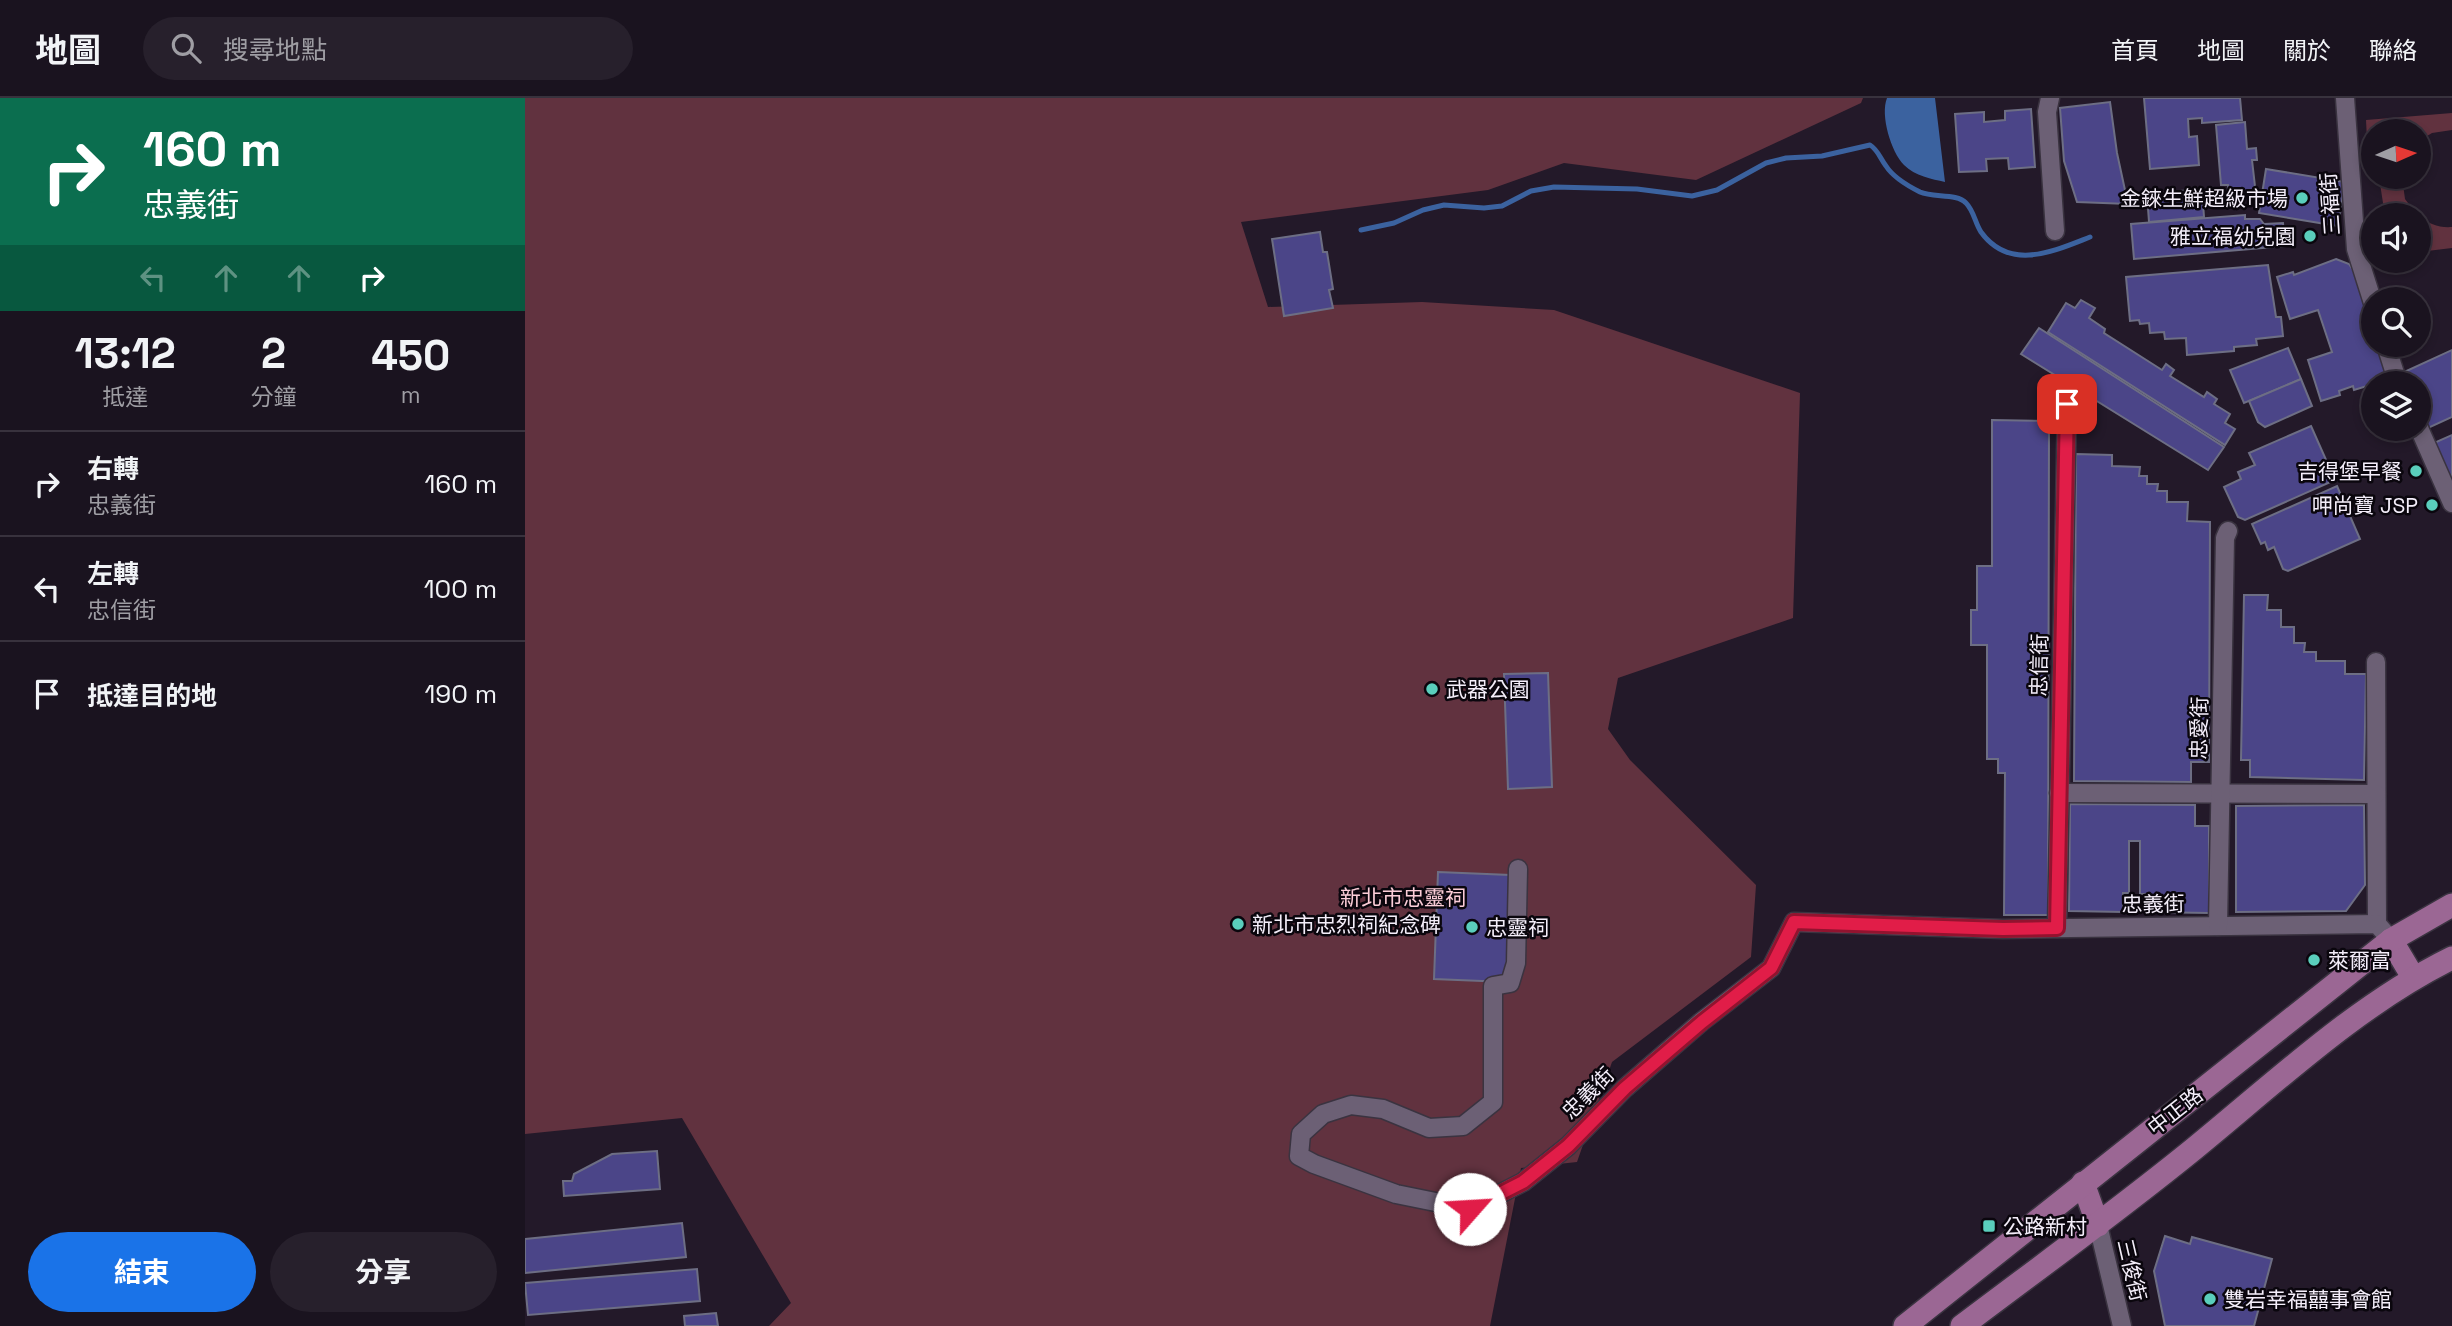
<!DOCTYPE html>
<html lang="zh-TW">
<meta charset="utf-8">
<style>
:root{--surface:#1a131f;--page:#27202c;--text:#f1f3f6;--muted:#9f9ea4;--line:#38323d;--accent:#1a73e8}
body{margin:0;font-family:"Space Grotesk","Noto Sans TC",sans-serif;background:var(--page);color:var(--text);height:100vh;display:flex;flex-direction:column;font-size:26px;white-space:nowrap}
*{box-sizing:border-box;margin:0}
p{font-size:23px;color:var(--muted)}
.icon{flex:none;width:38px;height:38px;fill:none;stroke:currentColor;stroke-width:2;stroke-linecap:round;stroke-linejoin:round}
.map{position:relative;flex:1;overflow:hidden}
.sheet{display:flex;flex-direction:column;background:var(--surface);width:525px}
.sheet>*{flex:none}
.guide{background:#0b6e4f;color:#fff;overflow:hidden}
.needle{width:46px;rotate:87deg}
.controls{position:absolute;left:1836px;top:21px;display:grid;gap:14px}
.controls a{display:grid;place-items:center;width:70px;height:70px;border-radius:50%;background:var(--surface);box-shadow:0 4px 10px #0003,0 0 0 2px var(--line);font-size:35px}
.pin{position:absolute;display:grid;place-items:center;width:60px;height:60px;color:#fff;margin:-30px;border-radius:14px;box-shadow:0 4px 10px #0006}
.me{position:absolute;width:77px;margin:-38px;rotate:64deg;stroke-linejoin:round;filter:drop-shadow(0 0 5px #0008)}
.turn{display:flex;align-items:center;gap:24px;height:147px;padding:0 28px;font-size:32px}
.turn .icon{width:91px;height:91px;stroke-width:2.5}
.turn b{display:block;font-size:49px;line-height:60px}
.lanes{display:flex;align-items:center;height:66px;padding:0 28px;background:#0003;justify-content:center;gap:35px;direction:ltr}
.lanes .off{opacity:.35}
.eta{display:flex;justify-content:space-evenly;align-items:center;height:119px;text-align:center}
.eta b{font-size:42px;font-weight:700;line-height:49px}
.cta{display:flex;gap:14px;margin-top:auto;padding:14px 28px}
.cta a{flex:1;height:80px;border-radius:42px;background:var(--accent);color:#fff;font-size:28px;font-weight:700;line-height:80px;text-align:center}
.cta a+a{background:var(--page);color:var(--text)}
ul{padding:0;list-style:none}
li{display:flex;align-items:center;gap:21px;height:105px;padding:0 28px;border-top:2px solid var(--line)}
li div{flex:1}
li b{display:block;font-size:26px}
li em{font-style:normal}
header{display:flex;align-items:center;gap:42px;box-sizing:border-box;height:98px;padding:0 35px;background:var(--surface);border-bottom:2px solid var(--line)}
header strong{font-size:33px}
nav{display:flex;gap:38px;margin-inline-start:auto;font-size:24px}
.search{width:490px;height:63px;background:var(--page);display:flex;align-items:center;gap:18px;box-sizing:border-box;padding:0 24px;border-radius:38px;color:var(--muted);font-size:26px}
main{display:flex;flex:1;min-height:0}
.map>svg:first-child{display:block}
.green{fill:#61323f}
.water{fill:#3b629f}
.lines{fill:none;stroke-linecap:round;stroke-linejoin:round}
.stream{stroke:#3b629f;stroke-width:5}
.building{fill:#4b4588;stroke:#6d6e84;stroke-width:2}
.minor-casing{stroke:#3a3340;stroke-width:21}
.major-casing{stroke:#3a3340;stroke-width:26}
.minor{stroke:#6c6075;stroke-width:18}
.major{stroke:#9b6794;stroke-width:23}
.route-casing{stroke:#92132f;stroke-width:18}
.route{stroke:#e11d48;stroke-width:12}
.poi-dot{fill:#5acebc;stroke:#0a060d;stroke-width:2.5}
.labels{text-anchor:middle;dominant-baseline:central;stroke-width:5;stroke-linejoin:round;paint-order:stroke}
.poi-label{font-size:21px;fill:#f4eefa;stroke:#0a060d;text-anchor:start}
.street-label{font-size:21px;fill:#f4eefa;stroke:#0a060d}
.park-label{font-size:21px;fill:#fccdd8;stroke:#0a060d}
</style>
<header>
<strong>地圖</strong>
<div class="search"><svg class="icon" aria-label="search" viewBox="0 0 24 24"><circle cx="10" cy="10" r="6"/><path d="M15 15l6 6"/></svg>搜尋地點</div>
<nav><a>首頁</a><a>地圖</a><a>關於</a><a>聯絡</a></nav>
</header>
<main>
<section class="sheet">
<div class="guide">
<div class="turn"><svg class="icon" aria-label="right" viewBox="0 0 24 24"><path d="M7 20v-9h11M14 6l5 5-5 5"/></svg><div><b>160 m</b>忠義街</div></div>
<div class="lanes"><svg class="icon off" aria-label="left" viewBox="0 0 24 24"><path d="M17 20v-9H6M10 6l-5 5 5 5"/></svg><svg class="icon off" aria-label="ahead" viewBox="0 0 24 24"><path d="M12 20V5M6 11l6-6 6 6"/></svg><svg class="icon off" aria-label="ahead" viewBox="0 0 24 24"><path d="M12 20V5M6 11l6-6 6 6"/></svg><svg class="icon" aria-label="right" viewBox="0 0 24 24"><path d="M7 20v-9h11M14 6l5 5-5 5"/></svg></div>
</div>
<div class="eta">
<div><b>13:12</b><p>抵達</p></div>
<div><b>2</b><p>分鐘</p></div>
<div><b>450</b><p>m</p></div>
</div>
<ul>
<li><svg class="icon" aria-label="right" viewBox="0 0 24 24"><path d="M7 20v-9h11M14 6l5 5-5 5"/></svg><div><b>右轉</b><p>忠義街</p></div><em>160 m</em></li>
<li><svg class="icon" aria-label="left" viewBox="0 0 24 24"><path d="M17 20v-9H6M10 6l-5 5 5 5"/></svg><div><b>左轉</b><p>忠信街</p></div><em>100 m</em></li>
<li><svg class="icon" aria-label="arrive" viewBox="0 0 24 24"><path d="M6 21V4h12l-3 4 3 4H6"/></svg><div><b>抵達目的地</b></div><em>190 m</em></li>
</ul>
<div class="cta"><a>結束</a><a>分享</a></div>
</section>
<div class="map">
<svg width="1927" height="1228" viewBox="0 0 1927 1228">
<rect width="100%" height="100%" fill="#231929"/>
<g class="green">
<polygon points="0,0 1338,0 1336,5 1171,82 1039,65 963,92 716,124 743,209 897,204 1029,212 1275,295 1268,520 1093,580 1083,631 1105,662 1231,787 1226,859 1087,964 1052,1064 996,1070 965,1228 244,1228 266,1205 157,1020 0,1036"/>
<polygon points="1927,15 1927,32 1907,35 1894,43 1894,33 1848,33 1848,42 1842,42 1841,22"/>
<polygon points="1854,79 1877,79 1880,101 1892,117 1866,117 1858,105"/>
<path d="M1894 118C1904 126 1914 130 1927 129V150L1894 154Z"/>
</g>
<path class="water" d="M1362 0H1410L1420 84C1407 81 1390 78 1379 67 1366 54 1355 17 1362 0Z"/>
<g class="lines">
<path class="stream" d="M836 132 869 125 898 112 919 107 959 110 977 108 1006 93 1029 89 1112 91 1167 98 1192 92 1241 65 1261 60 1297 58 1345 47C1353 52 1355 60 1361 68 1368 79 1383 88 1395 94 1408 100 1432 95 1441 105 1449 113 1450 125 1456 134 1485 174 1529 153 1565 139"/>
</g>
<g class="building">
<polygon points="1619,0 1715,0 1717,22 1677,25 1677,20 1663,21 1664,39 1672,38 1674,67 1625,71"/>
<polygon points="1585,4 1592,55 1603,106 1552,104 1539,63 1535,10"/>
<polygon points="1506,11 1510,69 1484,71 1483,60 1461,61 1462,73 1434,74 1430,16 1459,14 1459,24 1480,22 1480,13"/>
<polygon points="1720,24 1722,51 1731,50 1732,62 1727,62 1731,97 1704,99 1703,87 1696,87 1691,27"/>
<polygon points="1741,71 1820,84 1813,128 1734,115"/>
<polygon points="1677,91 1679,119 1624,124 1622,96"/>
<polygon points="1720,117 1720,121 1735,121 1739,126 1758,125 1760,148 1609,161 1606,126"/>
<polygon points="795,134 798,154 802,154 808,191 804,192 808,210 759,218 747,141"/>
<polygon points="1811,161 1824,166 1828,172 1848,231 1848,247 1853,247 1860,273 1852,285 1829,292 1828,288 1814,293 1815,297 1796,303 1783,262 1807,254 1793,212 1765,221 1752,179 1768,174 1769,177"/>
<polygon points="1743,167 1751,219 1756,219 1758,238 1731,241 1732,247 1709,249 1709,253 1662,257 1661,240 1640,241 1639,234 1625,235 1624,225 1615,226 1614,222 1605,223 1601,179"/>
<polygon points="1556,202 1570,210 1564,220 1580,231 1579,235 1637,272 1641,266 1649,272 1645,278 1679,299 1682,294 1692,301 1689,306 1705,316 1700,325 1710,331 1700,347 1523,234 1541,205 1550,210"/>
<polygon points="1514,230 1699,349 1683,372 1496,256"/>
<polygon points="1763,250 1776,281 1719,305 1705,272"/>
<polygon points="1927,252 1927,319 1903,330 1894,310 1894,285 1882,285 1877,275"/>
<polygon points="1776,281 1787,308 1740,329 1733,324 1724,303"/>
<polygon points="1467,322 1524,323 1523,817 1479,817 1480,675 1473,675 1473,661 1462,661 1462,547 1446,547 1446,512 1452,512 1452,468 1467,468"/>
<polygon points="1786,328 1810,382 1720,422 1713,419 1699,389 1716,381 1713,374 1730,367 1724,355"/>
<polygon points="1927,337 1927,384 1909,345"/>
<polygon points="1551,356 1587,357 1587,368 1615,369 1614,378 1622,378 1622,386 1633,386 1632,393 1642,393 1642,404 1663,404 1662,423 1685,424 1684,664 1666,664 1666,684 1549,683"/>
<polygon points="1812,388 1835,441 1763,473 1758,471 1749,449 1743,452 1740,444 1736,446 1727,426"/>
<polygon points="1719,497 1743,497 1742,512 1756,512 1756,529 1769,529 1769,545 1780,545 1779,554 1791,554 1791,563 1820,563 1820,576 1841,576 1839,682 1725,679 1725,662 1716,662"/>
<polygon points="1023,575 1027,689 983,691 979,576"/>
<polygon points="1545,706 1670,707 1670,728 1684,728 1684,815 1620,814 1620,796 1615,796 1615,743 1604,743 1604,795 1598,795 1598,814 1544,813"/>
<polygon points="1839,707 1840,787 1821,813 1711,814 1711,708"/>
<polygon points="913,774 985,777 981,884 909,881"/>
<polygon points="132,1053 135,1091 39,1098 38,1083 47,1083 49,1076 87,1056"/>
<polygon points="157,1125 161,1159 0,1175 0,1141"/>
<polygon points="1640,1138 1665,1146 1667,1139 1747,1161 1729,1228 1640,1228 1629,1173"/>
<polygon points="172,1171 175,1203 3,1217 0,1185"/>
<polygon points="191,1215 193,1228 160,1228 159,1218"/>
</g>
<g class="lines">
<defs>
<g id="minor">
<polyline points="1525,0 1522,14 1530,133"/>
<polyline points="1820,0 1831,151 1848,205"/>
<polyline points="1861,247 1873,285"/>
<polyline points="1894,330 1927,405"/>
<polyline points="1851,564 1852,826"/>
<polyline points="1534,695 1851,696"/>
<polyline points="993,771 991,865 985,885 968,888 968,1004 938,1028 904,1030 858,1011 826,1007 798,1016 776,1036 774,1058 789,1066 871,1096 945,1111 998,1084 1043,1048 1100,990 1176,924 1246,870 1269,824 1478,831 1852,826 1866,842"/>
<polyline points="1693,828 1700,440 1703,433"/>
<polyline points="1532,830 1542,306"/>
<polyline points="1573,1127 1597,1228"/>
</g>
<g id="major">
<polyline points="1866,842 1888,879"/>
<polyline points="1558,1085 1573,1127"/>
<polyline points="1380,1228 1866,842 1927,807"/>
<path d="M1437 1228C1515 1169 1594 1112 1670 1050 1752 983 1832 907 1927 860"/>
</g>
</defs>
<use href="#minor" class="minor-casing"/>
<use href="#major" class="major-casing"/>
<use href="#minor" class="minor"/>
<use href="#major" class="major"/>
</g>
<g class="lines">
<defs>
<polyline id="route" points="945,1111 998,1084 1043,1048 1100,990 1177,924 1246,870 1269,824 1478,831 1532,830 1542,306"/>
</defs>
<use href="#route" class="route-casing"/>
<use href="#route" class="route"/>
</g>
<g class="poi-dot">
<circle cx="1777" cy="100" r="7"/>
<circle cx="1785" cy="138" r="7"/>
<circle cx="1891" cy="373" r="7"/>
<circle cx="1907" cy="407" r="7"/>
<circle cx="907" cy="591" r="7"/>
<circle cx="713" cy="826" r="7"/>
<circle cx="947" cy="829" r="7"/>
<circle cx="1789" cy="862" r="7"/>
<rect x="1457" y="1121" width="14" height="14" rx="3.5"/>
<circle cx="1685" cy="1201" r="7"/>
</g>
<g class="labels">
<g class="poi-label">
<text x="1763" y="100" text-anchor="end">金錸生鮮超級市場</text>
<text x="1771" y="138" text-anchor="end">雅立福幼兒園</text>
<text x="1877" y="373" text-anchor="end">吉得堡早餐</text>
<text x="1893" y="407" text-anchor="end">呷尚寶 JSP</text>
<text x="921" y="591">武器公園</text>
<text x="727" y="826">新北市忠烈祠紀念碑</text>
<text x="961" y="829">忠靈祠</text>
<text x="1803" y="862">萊爾富</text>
<text x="1478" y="1128">公路新村</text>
<text x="1699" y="1201">雙岩幸福囍事會館</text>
</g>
<g class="street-label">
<text transform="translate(1805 106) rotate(-94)">三福街</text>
<text transform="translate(1514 567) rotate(-89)">忠信街</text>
<text transform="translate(1674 630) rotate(-89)">忠愛街</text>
<text transform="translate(1628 806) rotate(-1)">忠義街</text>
<text transform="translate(1063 995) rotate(-45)">忠義街</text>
<text transform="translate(1650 1013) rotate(-38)">中正路</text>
<text transform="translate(1607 1172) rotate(77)">三俊街</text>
</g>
<g class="park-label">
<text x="878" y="799">新北市忠靈祠</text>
</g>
</g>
</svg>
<div class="controls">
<a><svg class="needle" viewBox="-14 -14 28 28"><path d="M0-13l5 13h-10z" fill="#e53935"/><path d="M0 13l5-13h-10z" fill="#9f9ea4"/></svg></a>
<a><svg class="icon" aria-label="sound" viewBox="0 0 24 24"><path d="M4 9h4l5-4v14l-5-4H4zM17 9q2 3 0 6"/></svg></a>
<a><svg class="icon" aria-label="search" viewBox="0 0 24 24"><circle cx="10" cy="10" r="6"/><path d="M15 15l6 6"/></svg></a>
<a><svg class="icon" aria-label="layers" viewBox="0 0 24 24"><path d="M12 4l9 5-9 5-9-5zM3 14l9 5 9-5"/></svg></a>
</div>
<div class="pin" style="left:1542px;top:306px;background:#d93025"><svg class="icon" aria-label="arrive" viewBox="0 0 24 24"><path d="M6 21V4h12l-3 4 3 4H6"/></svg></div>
<svg class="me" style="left:945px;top:1111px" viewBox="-20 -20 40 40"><circle r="19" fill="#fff"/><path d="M0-13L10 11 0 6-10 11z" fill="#e11d48"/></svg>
</div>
</main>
